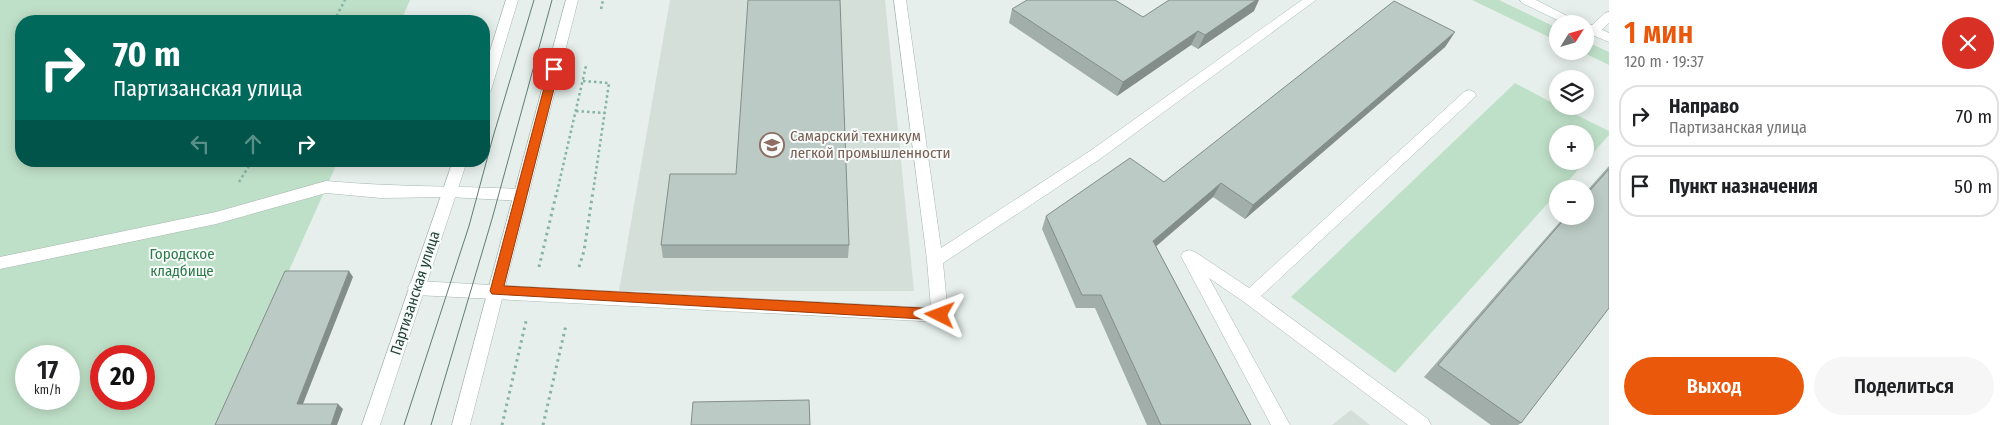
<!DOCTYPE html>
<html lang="ru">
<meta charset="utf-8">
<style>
:root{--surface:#fff;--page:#f6f6f6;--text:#202124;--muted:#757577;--line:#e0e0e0;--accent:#ea580c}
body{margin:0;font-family:"Fira Sans Condensed",sans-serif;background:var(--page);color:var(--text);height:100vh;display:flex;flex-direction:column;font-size:19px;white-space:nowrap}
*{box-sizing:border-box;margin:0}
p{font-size:16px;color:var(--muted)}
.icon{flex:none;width:28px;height:28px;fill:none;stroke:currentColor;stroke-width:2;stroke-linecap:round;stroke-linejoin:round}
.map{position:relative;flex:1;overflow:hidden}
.panel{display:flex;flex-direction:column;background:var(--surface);width:400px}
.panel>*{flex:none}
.guide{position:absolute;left:15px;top:15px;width:475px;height:152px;border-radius:20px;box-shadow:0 2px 12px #0003;background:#00695c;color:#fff;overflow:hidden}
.needle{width:32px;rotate:53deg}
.buttons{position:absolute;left:1549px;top:15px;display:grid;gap:10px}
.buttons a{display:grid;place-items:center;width:45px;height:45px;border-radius:50%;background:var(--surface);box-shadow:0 2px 12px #0003;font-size:25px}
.speed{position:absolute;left:15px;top:345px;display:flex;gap:10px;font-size:25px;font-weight:700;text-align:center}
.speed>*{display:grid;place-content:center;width:65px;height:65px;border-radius:50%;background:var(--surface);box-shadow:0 2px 12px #0003;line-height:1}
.speed small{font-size:12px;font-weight:400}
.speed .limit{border:8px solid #d22;background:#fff;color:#111}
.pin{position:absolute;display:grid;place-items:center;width:42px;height:42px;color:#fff;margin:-21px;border-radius:10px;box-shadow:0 2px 8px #0006}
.me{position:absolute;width:55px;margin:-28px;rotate:273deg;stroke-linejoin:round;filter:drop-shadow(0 0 4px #0008)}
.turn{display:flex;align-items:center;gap:18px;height:105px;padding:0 15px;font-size:22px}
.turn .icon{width:65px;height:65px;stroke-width:2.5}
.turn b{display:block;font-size:35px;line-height:42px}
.lanes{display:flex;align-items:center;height:48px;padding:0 15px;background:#0003;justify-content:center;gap:25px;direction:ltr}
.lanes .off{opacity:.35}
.round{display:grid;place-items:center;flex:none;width:52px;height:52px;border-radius:26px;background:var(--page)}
.head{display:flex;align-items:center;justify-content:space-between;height:85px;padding:0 15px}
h1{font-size:30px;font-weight:600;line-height:38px;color:var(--accent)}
.primary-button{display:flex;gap:10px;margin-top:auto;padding:10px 15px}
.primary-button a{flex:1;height:58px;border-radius:30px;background:var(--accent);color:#fff;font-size:20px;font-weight:600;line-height:58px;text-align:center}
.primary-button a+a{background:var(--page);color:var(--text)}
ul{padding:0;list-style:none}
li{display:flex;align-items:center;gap:15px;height:62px;margin:0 10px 8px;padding:0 5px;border:2px solid var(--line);border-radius:20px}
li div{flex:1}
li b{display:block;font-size:19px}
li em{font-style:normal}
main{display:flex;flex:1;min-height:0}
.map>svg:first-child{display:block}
.built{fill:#d4dfda}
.green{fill:#bfe0c8;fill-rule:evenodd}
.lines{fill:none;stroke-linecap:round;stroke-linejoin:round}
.service-casing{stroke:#a8b8b2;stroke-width:1}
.tertiary-casing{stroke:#a8b8b2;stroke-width:1}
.secondary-casing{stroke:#a4bbb3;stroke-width:1}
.path-far1{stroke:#86b3a5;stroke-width:2.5;stroke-dasharray:2.5 3;stroke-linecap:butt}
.path{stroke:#86b3a5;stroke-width:3;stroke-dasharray:2.5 4;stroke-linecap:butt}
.service{fill:#fff;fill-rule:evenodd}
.tertiary{fill:#fff;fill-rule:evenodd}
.secondary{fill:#fff;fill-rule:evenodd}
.tram{stroke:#5f7d75;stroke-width:1}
.wall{fill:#a1aea9}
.shaded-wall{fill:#838d89}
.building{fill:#bbcac4;stroke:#838d89}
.route{fill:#ea580c;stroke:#983908}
.labels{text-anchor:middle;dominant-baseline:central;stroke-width:4;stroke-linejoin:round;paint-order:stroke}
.education-label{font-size:15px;fill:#785e54;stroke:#f7fbf9;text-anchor:start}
.park-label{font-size:15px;fill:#2d7a4b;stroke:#f7fbf9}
.street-label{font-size:15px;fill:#24423a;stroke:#f7fbf9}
</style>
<main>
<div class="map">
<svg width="1609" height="425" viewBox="0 0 1609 425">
<rect width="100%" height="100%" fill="#e6efeb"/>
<g class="built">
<polygon points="670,0 885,0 914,291 619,291"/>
<polygon points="1351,410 1370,425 1332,425"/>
</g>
<g class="green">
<path d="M0 0H410L401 21H21V161H338L220 425H0ZM26 356H69V399H26ZM101 356H144V399H101Z"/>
<polygon points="1472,0 1499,0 1557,28 1557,41"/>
<polygon points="1585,41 1609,52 1609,65 1580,51 1585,51"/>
<path d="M1515 83 1558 106 1609 131V135L1561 189H1558L1557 193 1395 373 1291 297ZM1558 134H1585V161H1558Z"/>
</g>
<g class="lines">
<defs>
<g id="service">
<polygon points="894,0 906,0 941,248 1090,151 1302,0 1316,0 1100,159 943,263 948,315 946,320 940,322 416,295 410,293 408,288 410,283 416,281 931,308 927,260"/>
<polygon points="1609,12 1609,23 1597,34 1589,34 1587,31 1589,28 1605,13"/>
<polygon points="1469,90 1474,92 1476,95 1474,98 1261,296 1428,419 1431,425 1408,425 1244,302 1209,278 1290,425 1271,425 1183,260 1181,256 1183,252 1189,250 1195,252 1249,288 1464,92"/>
<path d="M326 181C391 187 457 186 522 189L527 191 529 195 527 199 522 201 449 197 381 198 326 193 216 224 0 269V257L216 212Z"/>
</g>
<g id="tertiary">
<polygon points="506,0 518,0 491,90 489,93 484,95 484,70"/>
<polygon points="566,0 578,0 470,425 452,425"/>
<polygon points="453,161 467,161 380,425 362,425"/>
</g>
<path id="secondary" d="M1520 0H1536L1583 24C1592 23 1601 29 1609 33V42L1585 32V24H1566L1522 3Z"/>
</defs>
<use href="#service" class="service-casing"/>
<use href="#tertiary" class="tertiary-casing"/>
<use href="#secondary" class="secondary-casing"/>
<g class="path-far1">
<polyline points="601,9 603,0"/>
<polyline points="334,21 345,0"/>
<polyline points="583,81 609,83 593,192"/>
<polyline points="576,111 605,113"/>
<polyline points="239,182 252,161"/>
<polyline points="557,192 586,66"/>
</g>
<g class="path">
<polyline points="539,267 557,191"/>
<polyline points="579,267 584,251 593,191"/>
<polyline points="502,425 526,321"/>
<polyline points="543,425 566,325"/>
</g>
<use href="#service" class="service"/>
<use href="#tertiary" class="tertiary"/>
<use href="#secondary" class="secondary"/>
<g class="tram">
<polyline points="404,425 469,226 493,137 534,0"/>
<polyline points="431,425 492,219 552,0"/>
</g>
</g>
<g class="wall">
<polygon points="1012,9 1143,17 1254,11 1198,49 1191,45 1117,96 1009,23"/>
<polygon points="1455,32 1445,47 1245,219 1213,197 1156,246 1251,425 1147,425 1095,308 1076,308 1042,229 1046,216 1164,182"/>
<polygon points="1609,166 1609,308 1521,423 1518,425 1491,425 1424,377 1565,216 1585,216 1585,193"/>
<polygon points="736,174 849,245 848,258 663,258 661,245"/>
</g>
<g class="shaded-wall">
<polygon points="1256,0 1259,0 1254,11 1198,49 1205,35"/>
<polygon points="1198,31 1191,45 1117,96 1123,82"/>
<polygon points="1455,32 1445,47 1245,219 1253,205"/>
<polygon points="1221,183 1213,197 1146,255 1153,241"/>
<polygon points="349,271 353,277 301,409 297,404"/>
<polygon points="338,404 343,409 337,425 331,425"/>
</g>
<g class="building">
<polygon points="748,0 840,0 849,245 661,245 670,174 736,174"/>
<polygon points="1027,0 1115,0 1143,17 1169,0 1256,0 1205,35 1198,31 1123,82 1012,9"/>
<polygon points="1394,1 1455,32 1253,205 1221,183 1153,241 1251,425 1161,425 1101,295 1082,295 1046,216 1130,158 1164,182"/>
<polygon points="1609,169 1609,308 1521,423 1438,365 1567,216 1585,216 1585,196"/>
<polygon points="285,271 349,271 297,404 338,404 331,425 215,425"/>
<polygon points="809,400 810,425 691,425 693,402"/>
</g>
<polygon class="route" points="554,66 559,69 504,286 940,309 945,311 946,315 945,318 940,320 492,294 490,291 549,69"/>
<defs>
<symbol id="university-ring" viewBox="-11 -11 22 22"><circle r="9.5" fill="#f7fbf9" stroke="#8d6e63" stroke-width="1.5"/><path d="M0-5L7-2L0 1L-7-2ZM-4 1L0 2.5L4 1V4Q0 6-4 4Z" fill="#8d6e63"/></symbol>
</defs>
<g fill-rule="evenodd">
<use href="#university-ring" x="758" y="131" width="28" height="28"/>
</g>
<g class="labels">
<g class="education-label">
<text x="790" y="136">Самарский техникум<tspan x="790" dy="17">легкой промышленности</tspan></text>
</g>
<g class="park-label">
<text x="182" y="254">Городское<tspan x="182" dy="17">кладбище</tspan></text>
</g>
<g class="street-label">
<text transform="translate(415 293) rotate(-72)">Партизанская улица</text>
</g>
</g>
</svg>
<div class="buttons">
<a><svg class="needle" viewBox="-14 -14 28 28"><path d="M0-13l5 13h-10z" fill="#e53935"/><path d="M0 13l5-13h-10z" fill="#757577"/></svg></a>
<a><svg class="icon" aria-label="layers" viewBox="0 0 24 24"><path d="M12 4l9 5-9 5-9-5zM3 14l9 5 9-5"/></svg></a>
<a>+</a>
<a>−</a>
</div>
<div class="speed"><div>17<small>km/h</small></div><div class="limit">20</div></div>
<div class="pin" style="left:554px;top:69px;background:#d93025"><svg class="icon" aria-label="arrive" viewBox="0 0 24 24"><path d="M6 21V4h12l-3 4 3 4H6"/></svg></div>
<svg class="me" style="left:940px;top:315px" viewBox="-20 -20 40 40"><path d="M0-17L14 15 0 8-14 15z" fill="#ea580c" stroke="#fff" stroke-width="4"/></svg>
<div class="guide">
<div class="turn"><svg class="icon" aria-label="right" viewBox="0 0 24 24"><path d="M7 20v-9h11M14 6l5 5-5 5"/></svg><div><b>70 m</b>Партизанская улица</div></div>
<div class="lanes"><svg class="icon off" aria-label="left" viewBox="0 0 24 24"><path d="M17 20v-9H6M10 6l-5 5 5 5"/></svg><svg class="icon off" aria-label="ahead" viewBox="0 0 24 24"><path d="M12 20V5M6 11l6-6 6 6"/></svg><svg class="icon" aria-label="right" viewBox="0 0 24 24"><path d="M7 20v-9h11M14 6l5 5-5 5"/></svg></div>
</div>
</div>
<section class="panel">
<div class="head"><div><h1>1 мин</h1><p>120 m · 19:37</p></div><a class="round" style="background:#d93025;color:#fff"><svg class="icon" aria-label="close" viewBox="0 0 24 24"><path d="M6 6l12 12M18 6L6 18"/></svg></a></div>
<ul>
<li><svg class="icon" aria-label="right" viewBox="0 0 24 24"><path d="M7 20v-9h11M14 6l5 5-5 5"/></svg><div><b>Направо</b><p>Партизанская улица</p></div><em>70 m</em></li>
<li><svg class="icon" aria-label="arrive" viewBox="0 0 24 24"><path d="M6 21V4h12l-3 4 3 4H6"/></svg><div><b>Пункт назначения</b></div><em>50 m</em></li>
</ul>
<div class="primary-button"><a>Выход</a><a>Поделиться</a></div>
</section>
</main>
